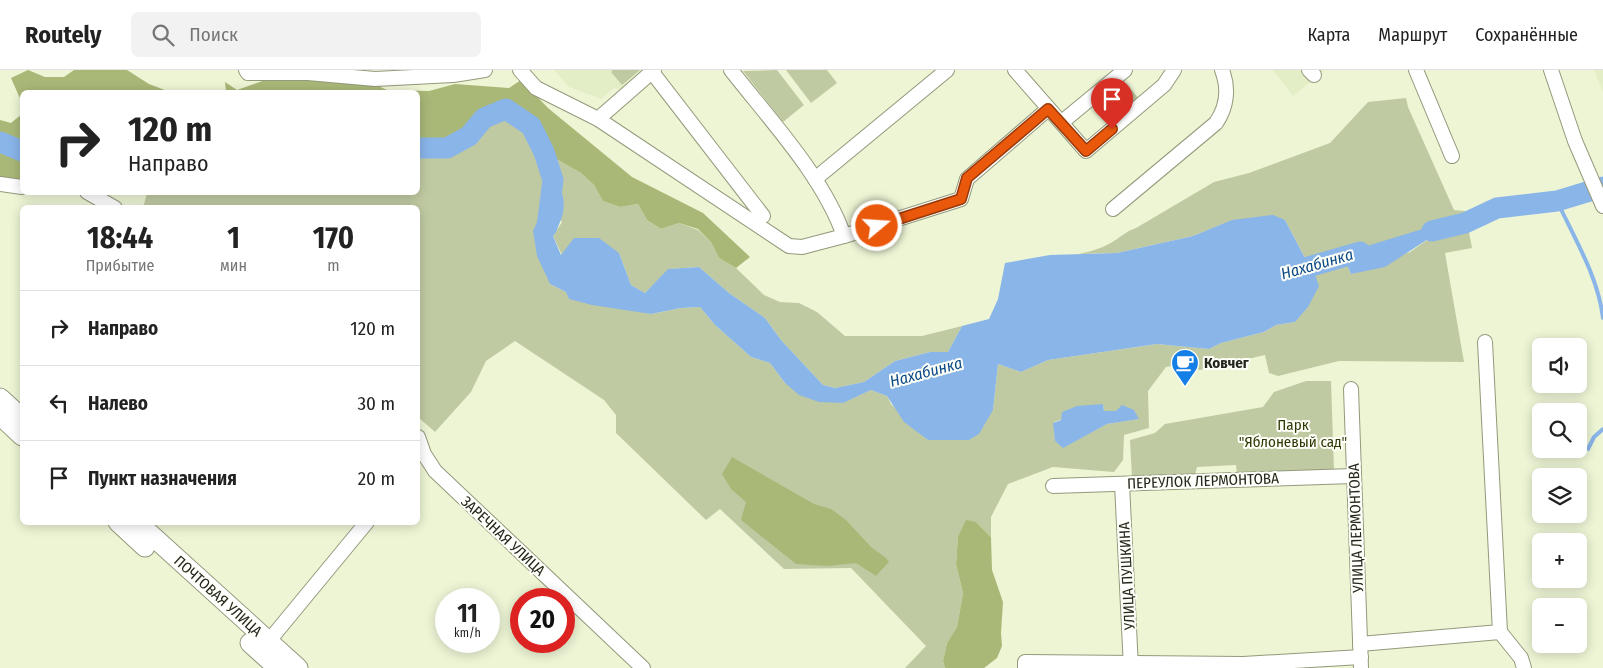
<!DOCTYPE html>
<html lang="ru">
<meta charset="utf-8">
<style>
:root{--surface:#fff;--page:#f2f2f2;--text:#222;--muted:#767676;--line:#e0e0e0}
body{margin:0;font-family:"Fira Sans Condensed",sans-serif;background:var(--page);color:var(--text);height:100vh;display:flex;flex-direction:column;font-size:19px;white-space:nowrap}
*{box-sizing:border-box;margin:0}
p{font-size:16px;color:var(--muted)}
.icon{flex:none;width:28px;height:28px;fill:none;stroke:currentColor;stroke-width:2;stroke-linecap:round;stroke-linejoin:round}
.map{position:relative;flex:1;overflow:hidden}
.drawer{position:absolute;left:20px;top:135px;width:400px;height:320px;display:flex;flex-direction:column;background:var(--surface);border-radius:8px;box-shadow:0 2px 12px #0003}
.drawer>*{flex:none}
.banner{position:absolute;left:20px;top:20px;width:400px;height:105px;border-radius:8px;box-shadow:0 2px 12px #0003;background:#fff;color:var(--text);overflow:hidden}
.controls{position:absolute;left:1532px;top:268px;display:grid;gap:10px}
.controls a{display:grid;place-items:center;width:55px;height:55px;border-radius:8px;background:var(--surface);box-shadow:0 2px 12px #0003;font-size:25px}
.speed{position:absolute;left:435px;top:518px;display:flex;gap:10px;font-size:25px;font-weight:700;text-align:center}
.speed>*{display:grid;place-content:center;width:65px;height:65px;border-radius:50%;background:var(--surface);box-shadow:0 2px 12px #0003;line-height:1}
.speed small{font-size:12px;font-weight:400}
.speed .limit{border:8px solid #d22;background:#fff;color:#111}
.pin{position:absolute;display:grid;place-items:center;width:42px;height:42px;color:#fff;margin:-51px -21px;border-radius:50% 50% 50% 0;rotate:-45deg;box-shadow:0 0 5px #0007}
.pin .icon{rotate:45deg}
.me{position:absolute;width:55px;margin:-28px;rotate:72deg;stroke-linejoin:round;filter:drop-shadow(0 0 4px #0008)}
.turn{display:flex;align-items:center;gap:18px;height:105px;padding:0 25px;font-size:22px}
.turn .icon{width:65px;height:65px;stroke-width:2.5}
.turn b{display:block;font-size:35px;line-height:42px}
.eta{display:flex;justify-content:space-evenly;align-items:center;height:85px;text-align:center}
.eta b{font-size:30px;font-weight:700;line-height:35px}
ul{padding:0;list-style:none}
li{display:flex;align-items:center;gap:15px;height:75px;padding:0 25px;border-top:1px solid var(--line)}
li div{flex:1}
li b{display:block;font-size:19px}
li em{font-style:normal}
header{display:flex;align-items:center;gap:30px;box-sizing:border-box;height:70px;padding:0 25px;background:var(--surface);border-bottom:1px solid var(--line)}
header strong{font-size:24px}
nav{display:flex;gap:28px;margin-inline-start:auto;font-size:18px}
.search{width:350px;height:45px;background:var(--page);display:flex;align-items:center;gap:12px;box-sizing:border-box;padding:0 18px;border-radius:8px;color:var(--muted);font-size:19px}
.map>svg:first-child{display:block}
.built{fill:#e4eec6}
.green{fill:#c0caa2;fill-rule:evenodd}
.forest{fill:#a9b877}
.water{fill:#8ab5e9}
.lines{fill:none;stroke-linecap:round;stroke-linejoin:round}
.stream{stroke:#8ab5e9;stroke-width:4}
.river{stroke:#8ab5e9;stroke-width:21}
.minor-casing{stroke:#939a7c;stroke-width:16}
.major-casing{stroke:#939a7c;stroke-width:21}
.minor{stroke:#fff;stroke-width:14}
.major{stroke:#fff;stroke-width:19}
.route-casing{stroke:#983908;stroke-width:12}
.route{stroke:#ea580c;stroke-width:9}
.labels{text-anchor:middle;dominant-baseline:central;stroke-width:4;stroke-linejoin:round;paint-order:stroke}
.poi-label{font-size:15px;font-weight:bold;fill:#24271b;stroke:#fdfff8;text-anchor:start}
.park-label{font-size:15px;fill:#313907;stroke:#fdfff8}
.street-label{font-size:15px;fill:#24271b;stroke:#fdfff8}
.water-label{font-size:16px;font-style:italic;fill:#0c4987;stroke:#fdfff8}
</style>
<header>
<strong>Routely</strong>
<div class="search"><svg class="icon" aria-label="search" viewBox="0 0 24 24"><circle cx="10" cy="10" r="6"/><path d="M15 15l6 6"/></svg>Поиск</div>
<nav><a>Карта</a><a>Маршрут</a><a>Сохранённые</a></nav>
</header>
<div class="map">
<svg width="1603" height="598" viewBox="0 0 1603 598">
<rect width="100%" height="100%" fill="#edf5d5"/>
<g class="built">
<polygon points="554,0 645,0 621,20 614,18 601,29 569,17"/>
<polygon points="1273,0 1325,0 1293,26"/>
<polygon points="1594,0 1603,0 1603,22"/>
</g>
<g class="green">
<polygon points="613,0 640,0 622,15 611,2"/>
<polygon points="777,0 804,35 783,52 743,1"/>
<polygon points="786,0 827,0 837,13 811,33"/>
<polygon points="1128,16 1141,31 1111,55 1099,40"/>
<path d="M1406 28 1408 37 1454 140 1465 141 1472 178 1445 183 1464 292 1339 291 1278 306 1269 303 1265 285 1200 300 1183 294 1166 297 1148 321 1149 358 1124 365 1123 390 1114 402 1053 397 1008 414 991 447V467L976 452 958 467 956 494 963 523 957 557 947 573 943 591 945 598H905L926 576 851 498 784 499 720 439 706 450 616 363V345L604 330 515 271 486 291 471 322 435 362 418 347V138H143L147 123 418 122V78L469 66 484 48 506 39 531 56 544 82 581 103 594 115 603 131 620 137 638 134 647 150 661 159 679 153 698 160 711 172 719 188 736 198 764 225 780 232 799 233 817 242 845 266H922L962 256 948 282H930L895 291 864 312 835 318 823 315 781 270 765 248 729 223 699 197 669 199 645 223 631 215 619 183 562 185 553 166 562 152 545 134 550 214 566 222 651 244 681 238 700 237 715 255 751 287 770 293 785 313 842 333 871 320 887 326 891 334 928 370 943 369 993 340 998 294 1021 302 1048 290 1157 274 1209 279 1221 273 1264 262 1276 255 1295 252 1313 199 1325 195 1323 189 1307 192 1285 150H1233L1193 166 1117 183 1079 184C1092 181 1103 178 1114 171 1122 166 1127 161 1136 158L1214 112 1249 103 1330 73 1368 32ZM1460 150 1461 158 1436 164 1410 182 1351 204 1345 190 1395 168ZM1103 334 1104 341H1116L1138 349 1107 354 1063 377 1055 371 1054 352Z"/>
<polygon points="1306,311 1331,311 1334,401 1237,405 1236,395 1197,397 1194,408 1132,408 1130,370 1155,363 1165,354 1263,337 1274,322"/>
</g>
<g class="forest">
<polygon points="28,0 45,7 64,7 74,0 127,0 149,14 170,22 22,22 22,33 11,8"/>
<polygon points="282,4 361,8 387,20 429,21 455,14 509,18 521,10 548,38 632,107 703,143 750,187 736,198 719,188 711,172 698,159 679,153 661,159 647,150 638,134 620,137 603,131 594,115 581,103 544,82 531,56 506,39 484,48 469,66 447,78 418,78 418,22 226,22 225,12 237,20"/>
<polygon points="22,44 22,114 0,111 0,50 11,53"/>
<polygon points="732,387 814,434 831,439 846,450 871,477 886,488 889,492 876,506 856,493 827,496 796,494 741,450 746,432 731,419 722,404"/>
<polygon points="966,450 976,452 991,467 992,500 1003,532 1001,563 1002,576 997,588 984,598 945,598 943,591 947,573 957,557 963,523 956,494 958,467"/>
</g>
<g class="water">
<path d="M560 119C568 135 562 151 553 166L561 185 574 168H599L619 183 631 215 645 223 668 199 699 197 729 223 765 248 781 270 823 315 835 318 864 312 895 291 930 282H948L962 256 989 249 998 229 1005 193 1050 185 1117 183 1193 166 1232 150 1273 145 1285 150 1307 192 1324 189 1326 195 1313 199 1319 216 1308 237 1295 252 1276 255 1264 262 1221 273 1209 279 1157 274 1048 290 1021 302 998 294 993 340 979 364 969 370H928L904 352 887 326 871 320 843 333 819 332 799 325 785 313 770 293 751 287 715 255 700 237 681 238 651 244 592 235 569 229 566 222 550 214 537 186 533 161 545 134Z"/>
<polygon points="1460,150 1461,157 1436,164 1385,197 1351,204 1345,190 1332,193 1331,187 1429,157"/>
<polygon points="1103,334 1104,341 1116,341 1122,335 1134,340 1139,349 1107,354 1063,378 1055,371 1053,353 1061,350 1062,342 1077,336"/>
</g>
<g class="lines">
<g class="stream">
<path d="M1557 131C1575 169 1598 207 1603 248"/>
<polyline points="1588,379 1594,367 1603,359"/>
</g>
<g class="river">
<polyline points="0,72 22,81"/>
<polyline points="418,78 447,78 469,66 484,48 506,39 531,56 544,82 553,110 547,157"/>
<polyline points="1432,161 1465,153 1497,138 1557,131 1603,117"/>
<polyline points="1298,200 1360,182"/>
</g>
<defs>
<g id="minor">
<polyline points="246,0 248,3 308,3 375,9 453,5 485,0"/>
<polyline points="520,0 536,18 598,49 789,176 802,177 844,166"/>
<path d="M731 0C770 50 823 106 844 166L961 129 967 109 1048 39"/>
<polyline points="1015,0 1086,81 1164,15 1174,0"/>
<polyline points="1309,0 1314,5"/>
<polyline points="1416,0 1452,86"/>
<polyline points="1551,0 1575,71 1603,136"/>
<polyline points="652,2 763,146"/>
<polyline points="598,49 654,0"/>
<polyline points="1062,52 1125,0"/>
<polyline points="815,109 947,0"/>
<polyline points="0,114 22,117"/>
<polyline points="87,122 115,138"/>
<path d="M1113 139 1216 53C1227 37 1229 18 1222 0"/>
<polyline points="1351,319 1361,598"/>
<polyline points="418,367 424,384 435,401 643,598"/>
<polyline points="1122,414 1131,598"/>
<polyline points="1053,416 1353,406"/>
<polyline points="1500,562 1521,588 1524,598"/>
<polyline points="268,572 367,452"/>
<polyline points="1360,574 1500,562 1485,272"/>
<polyline points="1025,598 1025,592 1243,594 1361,587"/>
</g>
<g id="major">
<polyline points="0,328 22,348"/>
<polyline points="0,345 22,366"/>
<polyline points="118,452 145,477"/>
<polyline points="137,452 298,598"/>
<polyline points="250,573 278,598"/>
</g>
</defs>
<use href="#minor" class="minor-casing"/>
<use href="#major" class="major-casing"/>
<use href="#minor" class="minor"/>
<use href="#major" class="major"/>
</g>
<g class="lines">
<defs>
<polyline id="route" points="877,156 961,129 967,108 1048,39 1086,81 1112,59"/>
</defs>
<use href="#route" class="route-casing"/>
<use href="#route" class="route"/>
</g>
<defs>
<symbol id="cafe-pin" viewBox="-11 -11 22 30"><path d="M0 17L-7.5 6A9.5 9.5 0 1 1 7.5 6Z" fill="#147fe6" stroke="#fdfff8"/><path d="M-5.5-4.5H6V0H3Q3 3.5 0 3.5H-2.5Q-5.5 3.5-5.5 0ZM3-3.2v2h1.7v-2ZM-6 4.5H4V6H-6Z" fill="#fff"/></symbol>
</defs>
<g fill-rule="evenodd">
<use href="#cafe-pin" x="1169" y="277" width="32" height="43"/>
</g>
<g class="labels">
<g class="poi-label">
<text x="1204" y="293">Ковчег</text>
</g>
<g class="park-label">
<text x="1293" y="355">Парк<tspan x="1293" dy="17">"Яблоневый сад"</tspan></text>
</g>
<g class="street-label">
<text transform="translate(1203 411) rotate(-2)">ПЕРЕУЛОК ЛЕРМОНТОВА</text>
<text transform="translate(1356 458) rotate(-92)">УЛИЦА ЛЕРМОНТОВА</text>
<text transform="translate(503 466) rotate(43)">ЗАРЕЧНАЯ УЛИЦА</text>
<text transform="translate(1127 506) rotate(-93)">УЛИЦА ПУШКИНА</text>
<text transform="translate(218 526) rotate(42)">ПОЧТОВАЯ УЛИЦА</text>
</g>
<g class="water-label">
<text transform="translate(1317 194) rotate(-16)">Нахабинка</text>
<text transform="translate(926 302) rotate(-15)">Нахабинка</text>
</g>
</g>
</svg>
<div class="controls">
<a><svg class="icon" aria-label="sound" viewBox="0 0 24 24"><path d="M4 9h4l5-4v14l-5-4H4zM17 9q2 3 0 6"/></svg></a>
<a><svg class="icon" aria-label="search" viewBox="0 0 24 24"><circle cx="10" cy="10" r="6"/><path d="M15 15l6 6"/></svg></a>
<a><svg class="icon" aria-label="layers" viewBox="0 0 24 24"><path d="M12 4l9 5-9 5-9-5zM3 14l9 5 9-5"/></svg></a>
<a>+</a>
<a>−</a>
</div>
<div class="speed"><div>11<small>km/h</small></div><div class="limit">20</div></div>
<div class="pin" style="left:1112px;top:59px;background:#d93025"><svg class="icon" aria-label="arrive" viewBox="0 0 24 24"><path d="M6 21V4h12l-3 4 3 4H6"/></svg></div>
<svg class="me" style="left:877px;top:156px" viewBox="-20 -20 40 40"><circle r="17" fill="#ea580c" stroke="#fff" stroke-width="3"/><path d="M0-11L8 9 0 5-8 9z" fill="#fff"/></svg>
<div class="banner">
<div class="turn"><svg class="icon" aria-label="right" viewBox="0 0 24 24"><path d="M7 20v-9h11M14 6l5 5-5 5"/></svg><div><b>120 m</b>Направо</div></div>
</div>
<section class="drawer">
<div class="eta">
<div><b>18:44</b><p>Прибытие</p></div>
<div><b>1</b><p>мин</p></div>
<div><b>170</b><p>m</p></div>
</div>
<ul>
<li><svg class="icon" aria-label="right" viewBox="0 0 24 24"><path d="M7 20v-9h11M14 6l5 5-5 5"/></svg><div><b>Направо</b></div><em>120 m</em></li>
<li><svg class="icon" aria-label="left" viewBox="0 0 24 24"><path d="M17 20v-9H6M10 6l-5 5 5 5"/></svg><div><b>Налево</b></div><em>30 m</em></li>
<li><svg class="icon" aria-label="arrive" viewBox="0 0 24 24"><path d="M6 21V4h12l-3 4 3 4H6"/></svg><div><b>Пункт назначения</b></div><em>20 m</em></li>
</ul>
</section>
</div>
